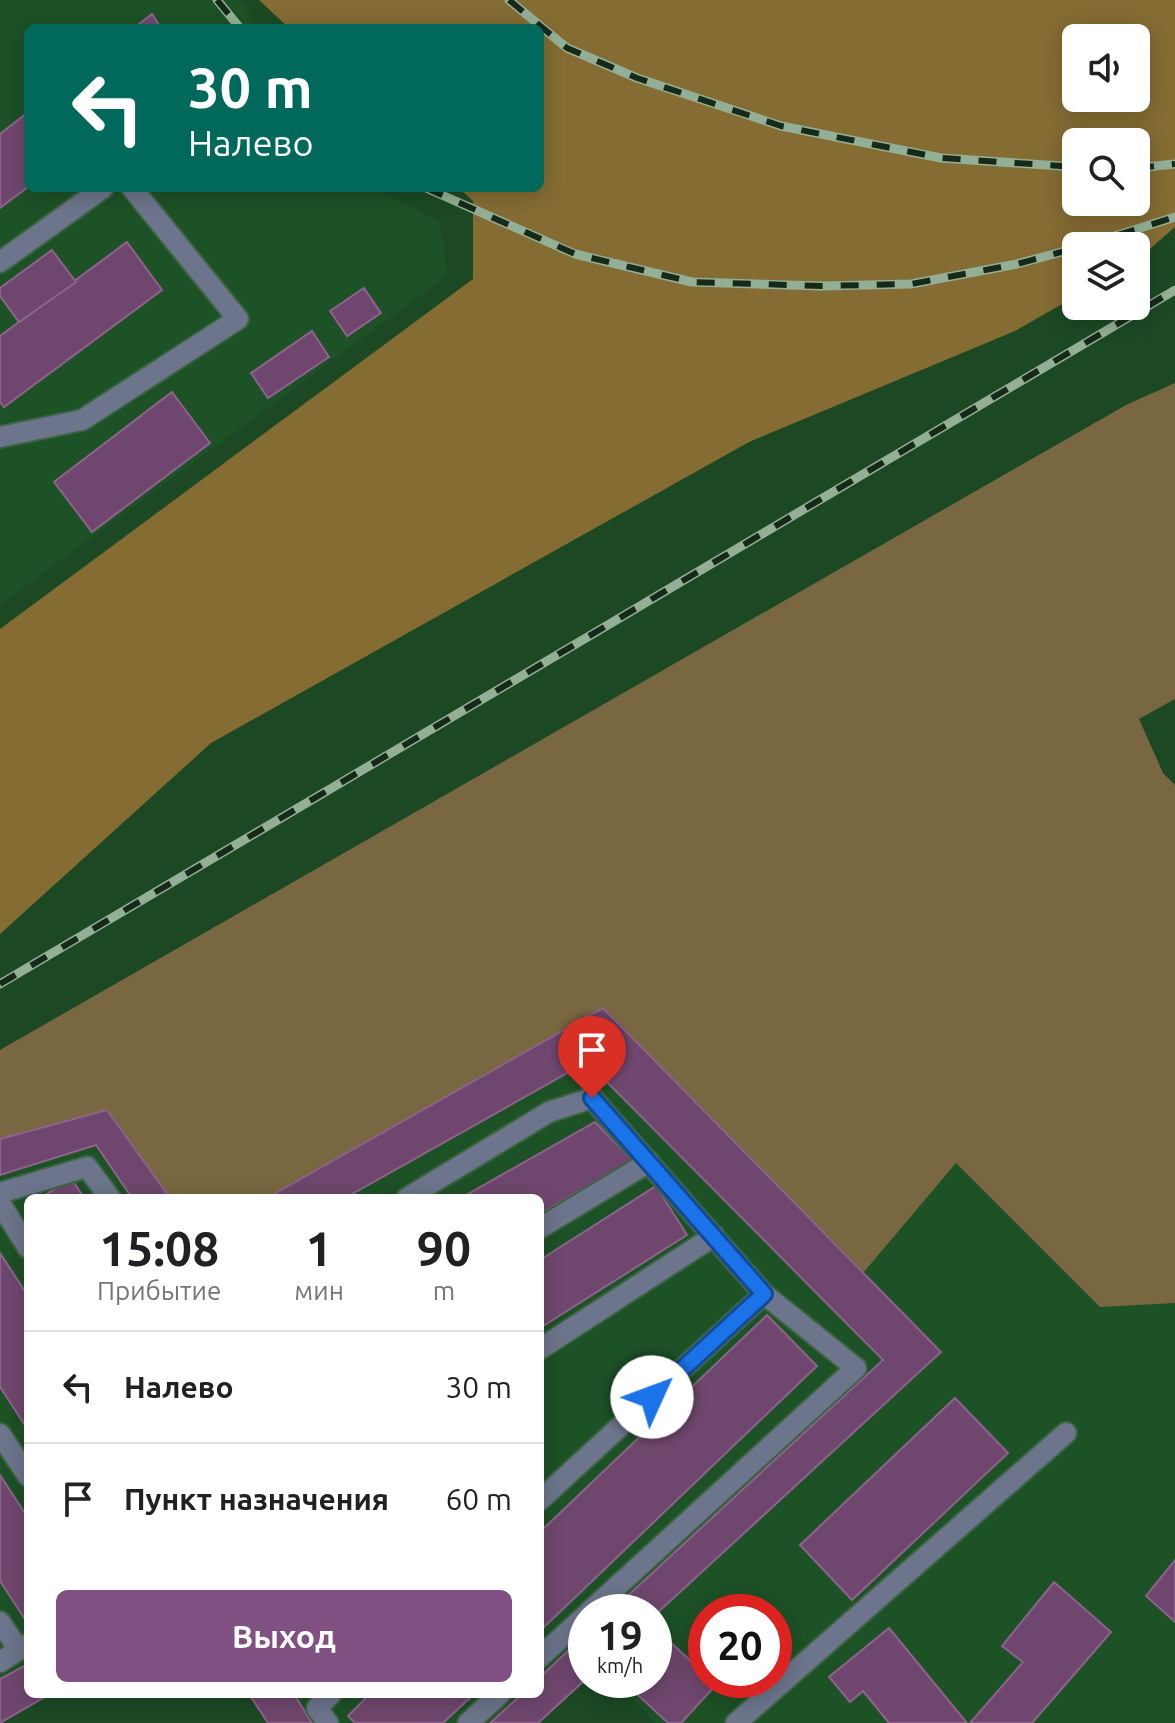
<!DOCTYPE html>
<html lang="ru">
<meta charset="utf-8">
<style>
:root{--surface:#fff;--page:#f6f6f6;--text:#202124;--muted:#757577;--line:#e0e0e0;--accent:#7f5081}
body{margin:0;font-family:Ubuntu,sans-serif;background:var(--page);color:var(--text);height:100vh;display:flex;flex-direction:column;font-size:30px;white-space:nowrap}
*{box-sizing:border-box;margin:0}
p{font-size:26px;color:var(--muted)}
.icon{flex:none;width:44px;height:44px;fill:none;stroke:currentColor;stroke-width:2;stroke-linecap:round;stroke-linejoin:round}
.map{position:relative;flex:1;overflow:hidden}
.drawer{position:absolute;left:24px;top:1194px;width:520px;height:504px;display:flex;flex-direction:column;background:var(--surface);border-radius:12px;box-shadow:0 4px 20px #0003}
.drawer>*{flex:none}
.top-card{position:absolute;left:24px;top:24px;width:520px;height:168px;border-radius:12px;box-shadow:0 4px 20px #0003;background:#00695c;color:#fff;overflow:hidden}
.tools{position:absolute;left:1062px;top:24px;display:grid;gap:16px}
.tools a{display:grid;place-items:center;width:88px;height:88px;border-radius:12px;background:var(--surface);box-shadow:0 4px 20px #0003;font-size:40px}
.speed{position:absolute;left:568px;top:1594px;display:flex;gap:16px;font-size:40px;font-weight:700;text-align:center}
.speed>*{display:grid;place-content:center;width:104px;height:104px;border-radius:50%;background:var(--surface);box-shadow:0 4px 20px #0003;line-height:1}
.speed small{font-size:20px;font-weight:400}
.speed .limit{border:12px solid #d22;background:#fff;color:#111}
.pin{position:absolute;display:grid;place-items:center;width:68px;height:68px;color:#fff;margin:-82px -34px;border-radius:50% 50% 50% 0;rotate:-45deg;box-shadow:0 0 8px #0007}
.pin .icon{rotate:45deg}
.me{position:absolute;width:88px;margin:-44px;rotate:47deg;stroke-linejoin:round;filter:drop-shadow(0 0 6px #0008)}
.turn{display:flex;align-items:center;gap:28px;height:168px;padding:0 32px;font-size:36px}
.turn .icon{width:104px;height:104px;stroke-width:2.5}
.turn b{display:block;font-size:56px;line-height:68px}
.eta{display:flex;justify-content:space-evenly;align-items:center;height:136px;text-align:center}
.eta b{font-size:48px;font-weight:700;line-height:56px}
.cta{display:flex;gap:16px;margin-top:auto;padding:16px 32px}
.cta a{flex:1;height:92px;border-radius:12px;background:var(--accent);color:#fff;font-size:32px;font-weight:700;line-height:92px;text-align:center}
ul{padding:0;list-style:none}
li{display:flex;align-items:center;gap:24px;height:112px;padding:0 32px;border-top:2px solid var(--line)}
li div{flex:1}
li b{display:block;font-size:30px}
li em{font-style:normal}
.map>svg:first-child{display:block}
.built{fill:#1d5126;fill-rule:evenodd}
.green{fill:#786740}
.forest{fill:#846c33;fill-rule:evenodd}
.building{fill:#6f476e;stroke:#8d638c;stroke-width:2}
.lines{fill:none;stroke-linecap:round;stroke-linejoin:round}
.minor-casing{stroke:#3b6442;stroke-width:24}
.minor{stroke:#6c758b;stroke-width:20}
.rail-casing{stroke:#93b096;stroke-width:9}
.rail{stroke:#172a19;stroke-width:6;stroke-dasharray:18;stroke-linecap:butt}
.route-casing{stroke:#114b97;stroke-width:20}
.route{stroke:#1a73e8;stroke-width:14}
</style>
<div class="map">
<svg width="1175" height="1723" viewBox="0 0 1175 1723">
<rect width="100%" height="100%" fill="#1c4924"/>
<g class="built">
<polygon points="0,0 239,0 256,20 246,28 28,28 28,188 375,188 440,223 448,275 0,605"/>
<path d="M603 1008 956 1163 1100 1307 1175 1215V1723H655L615 1680H654V1612H586V1679L538 1723H268L249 1694H540V1198H267ZM706 1612H774V1680H706Z"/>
<polygon points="107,1110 170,1198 28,1198 28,1694 50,1694 0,1723 0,1139"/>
</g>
<polygon class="green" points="1175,383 1175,699 1139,719 1163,773 1175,785 1175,1303 1100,1307 956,1163 863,1273 603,1008 267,1198 170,1198 107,1111 0,1139 0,1050 1126,405"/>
<path class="forest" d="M259 0H1175V227L1136 261V246H1076V296L1015 331 749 442 211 743 0 934V629L473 279V201L459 188H540V28H289ZM1076 38H1136V98H1076ZM1076 142H1136V202H1076Z"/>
<g class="building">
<polygon points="152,14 161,28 134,28"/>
<polygon points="28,112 28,187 0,208 0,134"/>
<polygon points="127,242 162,290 4,407 0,402 0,336"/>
<polygon points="52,250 76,282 19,322 0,296 0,288"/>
<polygon points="364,288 381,313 347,336 330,311"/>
<polygon points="312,331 329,357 268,398 251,373"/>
<polygon points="172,392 210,443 92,532 54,482"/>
<polygon points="603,1008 941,1352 654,1616 654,1612 610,1612 883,1360 587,1062 345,1198 267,1198"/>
<polygon points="107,1110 170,1198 132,1198 96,1145 0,1175 0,1139"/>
<polygon points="595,1122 632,1160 540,1214 540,1198 461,1198"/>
<polygon points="71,1178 84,1198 41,1198"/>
<polygon points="656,1186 687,1235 540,1328 540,1260"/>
<polygon points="0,1253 28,1296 28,1430 0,1387"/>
<polygon points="767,1315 817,1366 540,1631 540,1532"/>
<polygon points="955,1398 1008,1453 852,1600 800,1545"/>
<polygon points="0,1475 28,1518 28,1624 0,1581"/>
<polygon points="1175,1560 1175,1622 1146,1596"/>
<polygon points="1054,1582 1111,1632 1032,1723 970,1723 1023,1662 1002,1646"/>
<polygon points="889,1628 967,1723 889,1723 863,1691 850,1702 829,1677"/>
<polygon points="586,1634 586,1679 538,1723 490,1723 522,1694 540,1694 540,1677"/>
<polygon points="668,1640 706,1675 706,1680 711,1680 716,1685 681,1723 668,1723 626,1684 630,1680 654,1680 654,1655"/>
<polygon points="28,1664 28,1694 50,1694 0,1723 0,1679"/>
<polygon points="249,1694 294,1694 312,1723 268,1723"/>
<polygon points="370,1694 474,1694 443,1723 355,1723 348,1716"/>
</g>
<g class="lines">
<defs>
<g id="minor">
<polyline points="0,262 103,188"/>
<polyline points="0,437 82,420 238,319 132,188"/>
<polyline points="0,1193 87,1167 110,1198"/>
<polyline points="407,1198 549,1112 592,1098 764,1294 540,1500"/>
<polyline points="0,1203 28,1248"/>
<polyline points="540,1228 649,1162"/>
<polyline points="540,1349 714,1236"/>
<polyline points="0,1434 28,1476"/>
<polyline points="589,1612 856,1368 764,1294"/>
<polyline points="0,1622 19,1650"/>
<polyline points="540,1657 586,1615"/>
<polyline points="0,1662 28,1644"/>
<polyline points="328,1723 317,1708 331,1694"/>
<polyline points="468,1723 500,1694"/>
<polyline points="736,1723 1066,1433"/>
</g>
</defs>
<use href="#minor" class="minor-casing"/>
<use href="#minor" class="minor"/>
<defs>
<g id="rail">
<polyline points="217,0 240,28"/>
<polyline points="509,0 567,48 637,78 781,126 941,158 1076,167"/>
<polyline points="1136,168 1175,164"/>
<polyline points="426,188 575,254 692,282 822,286 911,284 1017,264 1076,248"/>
<polyline points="1083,246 1175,217"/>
<polyline points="0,984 1175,290"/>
</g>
</defs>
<use href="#rail" class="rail-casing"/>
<use href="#rail" class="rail"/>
</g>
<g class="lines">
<defs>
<polyline id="route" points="592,1098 764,1294 652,1397"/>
</defs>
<use href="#route" class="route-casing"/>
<use href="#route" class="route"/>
</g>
</svg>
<div class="tools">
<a><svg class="icon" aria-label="sound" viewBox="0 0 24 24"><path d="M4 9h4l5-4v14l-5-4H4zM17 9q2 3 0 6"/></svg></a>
<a><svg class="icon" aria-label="search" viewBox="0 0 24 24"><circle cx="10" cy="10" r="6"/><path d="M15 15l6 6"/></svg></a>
<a><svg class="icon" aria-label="layers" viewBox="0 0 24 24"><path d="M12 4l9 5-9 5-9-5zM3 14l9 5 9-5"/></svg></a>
</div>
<div class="speed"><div>19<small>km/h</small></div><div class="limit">20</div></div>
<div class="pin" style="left:592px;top:1098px;background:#d93025"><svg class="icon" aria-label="arrive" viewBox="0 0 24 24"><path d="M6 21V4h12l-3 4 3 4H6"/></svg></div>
<svg class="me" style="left:652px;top:1397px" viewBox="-20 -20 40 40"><circle r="19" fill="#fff"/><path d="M0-13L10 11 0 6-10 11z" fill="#1a73e8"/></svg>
<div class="top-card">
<div class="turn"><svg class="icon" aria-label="left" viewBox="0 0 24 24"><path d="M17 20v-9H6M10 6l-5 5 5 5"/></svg><div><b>30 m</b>Налево</div></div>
</div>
<section class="drawer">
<div class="eta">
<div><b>15:08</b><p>Прибытие</p></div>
<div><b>1</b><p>мин</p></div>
<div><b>90</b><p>m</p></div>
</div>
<ul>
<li><svg class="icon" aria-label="left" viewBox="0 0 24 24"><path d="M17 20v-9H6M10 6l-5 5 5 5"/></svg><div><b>Налево</b></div><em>30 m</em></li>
<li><svg class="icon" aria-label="arrive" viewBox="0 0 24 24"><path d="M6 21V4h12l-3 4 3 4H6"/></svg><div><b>Пункт назначения</b></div><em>60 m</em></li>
</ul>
<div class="cta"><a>Выход</a></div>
</section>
</div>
